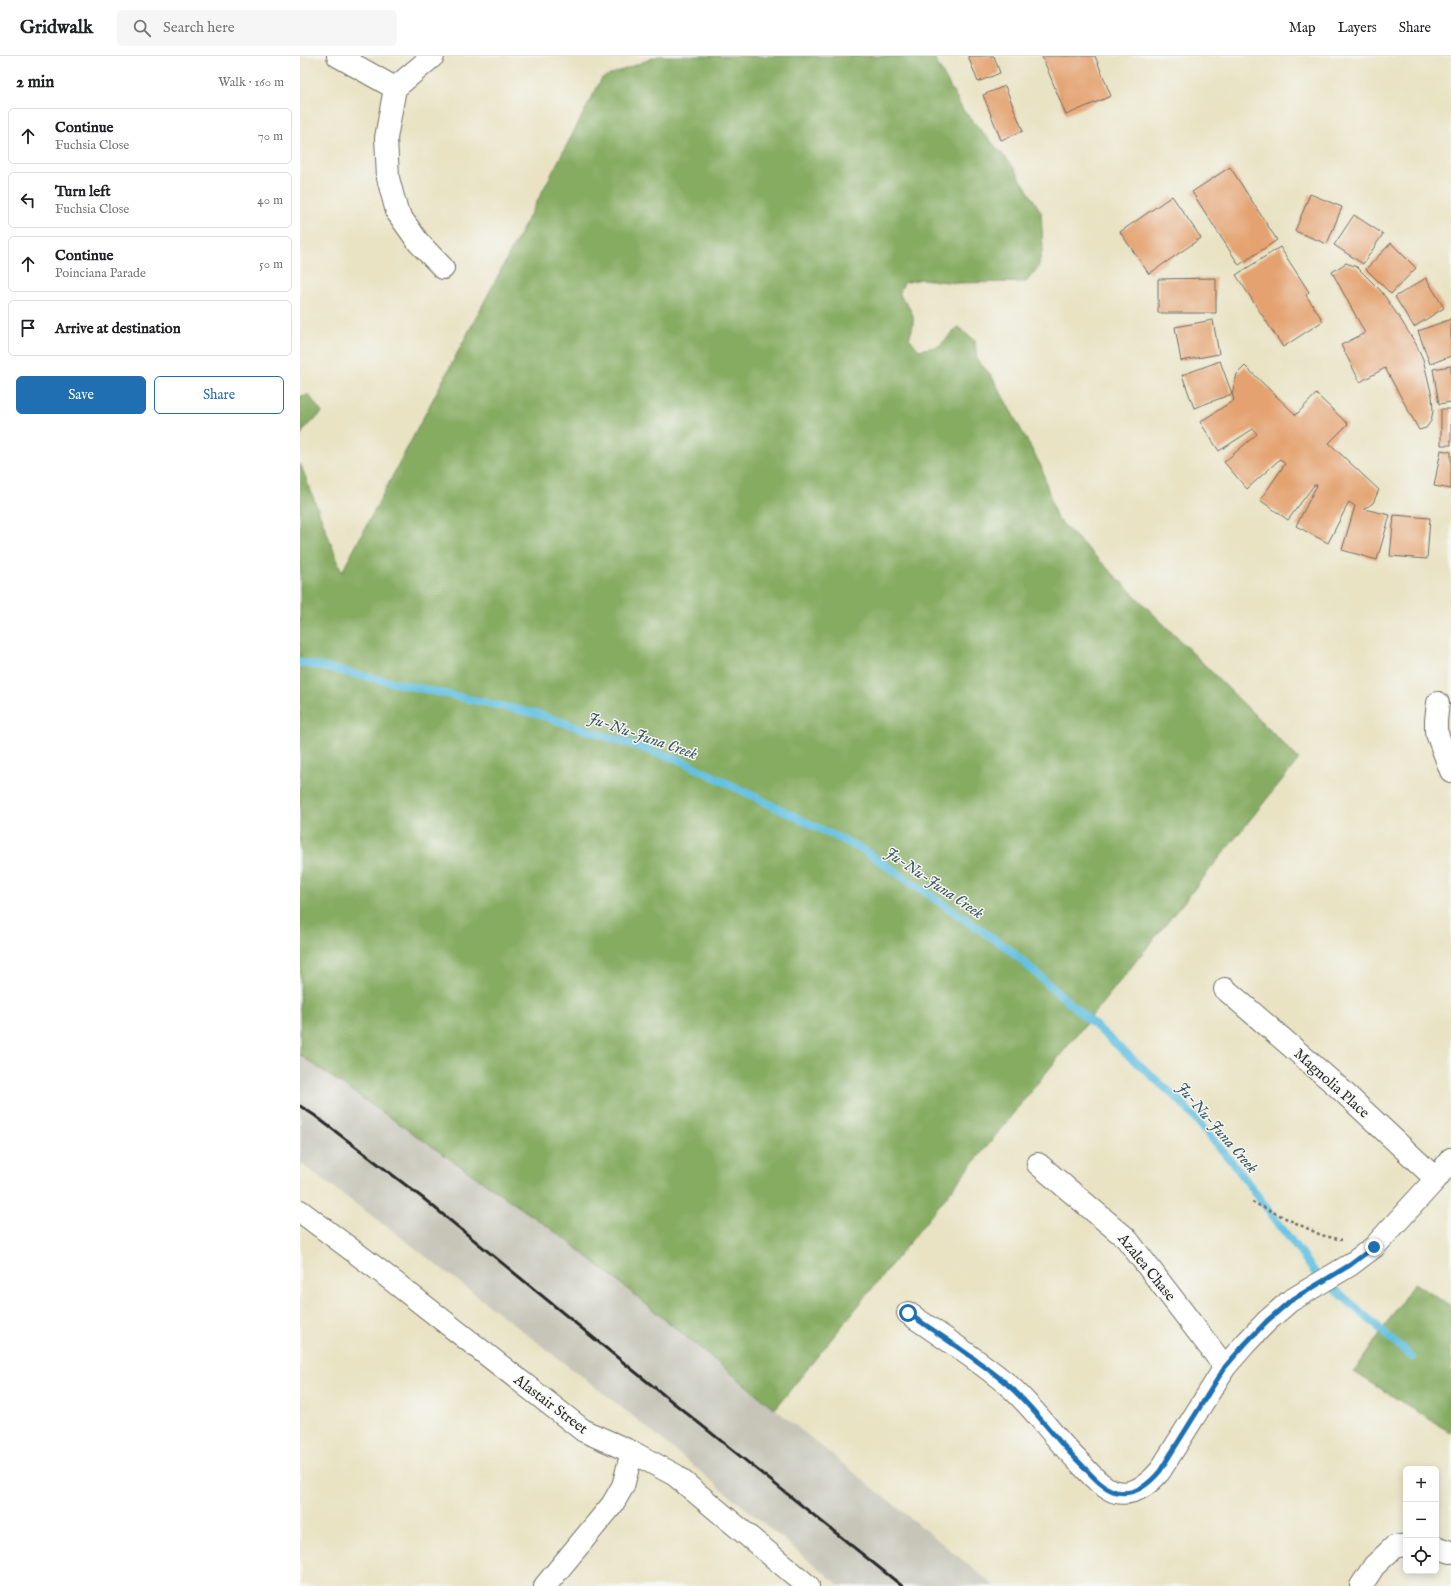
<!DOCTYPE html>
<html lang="en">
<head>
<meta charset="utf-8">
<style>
	:root { --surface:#fff; --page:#f6f6f6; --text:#202124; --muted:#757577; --line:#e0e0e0; --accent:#1f6fb2 }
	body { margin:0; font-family:"IM FELL English",serif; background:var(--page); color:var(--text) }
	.controls { position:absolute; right:12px; bottom:12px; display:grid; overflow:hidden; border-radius:6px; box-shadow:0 2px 10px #0003 }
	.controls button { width:36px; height:36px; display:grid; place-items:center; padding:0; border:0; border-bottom:1px solid var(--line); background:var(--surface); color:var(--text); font:20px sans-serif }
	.stop { position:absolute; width:12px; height:12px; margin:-9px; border:3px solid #1f6fb2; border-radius:50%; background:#fff }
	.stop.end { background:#1f6fb2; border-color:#fff; box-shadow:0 1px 4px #0008 }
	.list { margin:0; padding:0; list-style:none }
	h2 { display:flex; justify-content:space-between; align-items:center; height:52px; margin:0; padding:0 16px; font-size:17px }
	h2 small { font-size:13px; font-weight:400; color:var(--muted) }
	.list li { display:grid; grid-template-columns:26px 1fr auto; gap:12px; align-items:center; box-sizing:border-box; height:56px; margin:0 8px 8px; padding:0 8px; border:1px solid var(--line); border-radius:6px }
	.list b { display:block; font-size:15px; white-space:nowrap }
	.list p { margin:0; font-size:13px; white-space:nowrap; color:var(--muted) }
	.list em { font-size:13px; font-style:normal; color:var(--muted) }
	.actions { display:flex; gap:8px; padding:12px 16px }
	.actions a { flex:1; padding:9px 0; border:1px solid var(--accent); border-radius:6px; text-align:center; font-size:14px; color:var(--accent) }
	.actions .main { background:var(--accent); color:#fff }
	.icon { flex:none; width:22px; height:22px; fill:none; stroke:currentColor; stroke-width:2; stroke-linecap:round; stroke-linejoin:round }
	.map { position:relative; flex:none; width:1151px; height:1530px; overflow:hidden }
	header { display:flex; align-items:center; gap:24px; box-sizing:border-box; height:56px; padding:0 20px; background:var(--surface); border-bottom:1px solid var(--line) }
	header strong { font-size:19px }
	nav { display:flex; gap:22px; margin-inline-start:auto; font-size:14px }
	.search { width:280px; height:36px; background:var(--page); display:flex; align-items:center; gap:10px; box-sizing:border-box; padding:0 14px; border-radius:6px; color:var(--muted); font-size:15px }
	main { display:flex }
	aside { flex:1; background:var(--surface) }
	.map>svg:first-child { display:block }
	.industrial { fill:#c6c5b8 }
	.forest { fill:#86ac62; stroke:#586c46 }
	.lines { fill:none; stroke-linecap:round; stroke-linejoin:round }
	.stream { stroke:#64c1e2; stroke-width:8 }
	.building { fill:#e4a26f }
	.minor-casing { stroke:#6e6b61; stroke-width:24 }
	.path { stroke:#6e6b61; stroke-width:2.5; stroke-dasharray:3 3; stroke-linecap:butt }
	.minor { stroke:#fff; stroke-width:22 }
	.rail { stroke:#2b2b2b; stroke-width:3 }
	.route { stroke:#1f6fb2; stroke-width:5 }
	.labels { text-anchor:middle; stroke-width:3; stroke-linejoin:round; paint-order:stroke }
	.street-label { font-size:15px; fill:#2b2b2b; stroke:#f6f6f2 }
	.water-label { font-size:16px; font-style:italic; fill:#3c5862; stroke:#f6f6f2 }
</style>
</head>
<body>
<header>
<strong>Gridwalk</strong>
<div class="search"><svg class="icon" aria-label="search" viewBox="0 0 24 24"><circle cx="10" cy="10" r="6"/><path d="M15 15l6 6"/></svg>Search here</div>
<nav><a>Map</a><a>Layers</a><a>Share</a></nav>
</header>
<main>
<aside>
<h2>2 min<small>Walk · 160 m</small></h2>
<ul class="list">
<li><svg class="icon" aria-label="ahead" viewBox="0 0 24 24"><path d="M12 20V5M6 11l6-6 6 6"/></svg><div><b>Continue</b><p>Fuchsia Close</p></div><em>70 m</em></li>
<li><svg class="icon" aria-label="left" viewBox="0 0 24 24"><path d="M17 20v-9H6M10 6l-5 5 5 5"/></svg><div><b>Turn left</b><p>Fuchsia Close</p></div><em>40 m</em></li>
<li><svg class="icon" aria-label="ahead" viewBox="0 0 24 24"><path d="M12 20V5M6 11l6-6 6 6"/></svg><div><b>Continue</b><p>Poinciana Parade</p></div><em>50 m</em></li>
<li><svg class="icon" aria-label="arrive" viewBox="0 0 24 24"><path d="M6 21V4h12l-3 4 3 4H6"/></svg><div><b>Arrive at destination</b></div></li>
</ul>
<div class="actions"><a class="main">Save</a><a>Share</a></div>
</aside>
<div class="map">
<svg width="1151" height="1530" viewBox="0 0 1151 1530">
	<rect width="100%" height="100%" fill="#f6f6f2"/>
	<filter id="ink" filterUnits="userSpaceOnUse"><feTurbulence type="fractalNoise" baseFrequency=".025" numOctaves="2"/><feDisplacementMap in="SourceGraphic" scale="8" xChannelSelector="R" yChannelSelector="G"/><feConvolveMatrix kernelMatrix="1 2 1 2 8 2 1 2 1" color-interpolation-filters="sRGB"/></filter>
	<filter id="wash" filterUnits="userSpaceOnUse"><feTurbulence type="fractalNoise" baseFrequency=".012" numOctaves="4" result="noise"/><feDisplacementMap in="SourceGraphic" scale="16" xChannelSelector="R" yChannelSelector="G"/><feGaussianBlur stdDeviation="0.9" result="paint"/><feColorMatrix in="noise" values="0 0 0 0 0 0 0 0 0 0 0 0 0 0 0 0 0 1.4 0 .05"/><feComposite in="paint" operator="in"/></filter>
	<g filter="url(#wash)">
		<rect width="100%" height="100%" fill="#e9e3c4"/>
		<path class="industrial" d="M 0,994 L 191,1121 L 475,1353 L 695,1530 L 540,1530 L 334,1361 L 98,1179 L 0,1107 Z"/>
		<path class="forest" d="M 358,0 L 633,0 L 663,54 L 712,109 L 741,156 L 743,192 L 738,212 L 726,226 L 656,227 L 621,223 L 604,227 L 599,238 C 612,255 618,260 609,282 L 619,294 L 639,290 L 658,271 L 675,285 L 677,304 L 691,319 L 741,410 L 756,461 L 999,703 L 475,1353 L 267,1184 L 0,999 L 0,407 L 42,516 L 302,22 Z
			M 9,339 L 22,357 L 6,371 L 0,380 L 0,340 Z
			M 1114,1227 L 1151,1250 L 1151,1377 L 1054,1316 Z"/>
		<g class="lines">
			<path class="stream" d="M 0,606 L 237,658 L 382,705 L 565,795 L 710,894 L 881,1046 L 936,1111 L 1014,1215 L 1112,1301"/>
		</g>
		<g id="blocks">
			<path class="building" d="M 668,0 L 694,0 L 700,17 L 678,26 Z
				M 742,0 L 795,0 L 811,40 L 766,59 Z
				M 705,30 L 723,75 L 701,84 L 683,39 Z
				M 930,111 L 977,184 L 939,209 L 892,136 Z
				M 1010,138 L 1042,151 L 1027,188 L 995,175 Z
				M 872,140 L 901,182 L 849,218 L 820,176 Z
				M 1054,159 L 1083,178 L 1063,208 L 1034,189 Z
				M 1091,187 L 1116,212 L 1091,238 L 1066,213 Z
				M 980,191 L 1009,236 L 1006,239 L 1023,265 L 983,291 L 936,219 Z
				M 1046,207 L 1057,211 L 1081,235 L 1099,261 L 1116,288 L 1123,303 L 1132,340 L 1133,355 L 1131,365 L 1126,372 L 1119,374 L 1085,312 L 1060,326 L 1041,289 L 1065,277 L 1032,216 Z
				M 916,222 L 916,257 L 858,257 L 858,223 Z
				M 1126,222 L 1144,252 L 1114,271 L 1095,241 Z
				M 1151,263 L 1151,300 L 1130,308 L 1118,275 Z
				M 913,264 L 919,298 L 881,305 L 875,271 Z
				M 920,305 L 932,338 L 894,352 L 882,319 Z
				M 945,310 L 996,359 L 1016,338 L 1048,368 L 1029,387 L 1079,434 L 1073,447 L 1064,453 L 1090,459 L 1077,504 L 1042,494 L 1055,450 L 1049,446 L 1028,487 L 996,470 L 1017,429 L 1014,429 L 988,464 L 960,444 L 985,408 L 980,403 L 947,433 L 924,406 L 957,378 L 953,373 L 919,395 L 900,366 L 934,344 L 932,338 L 937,318 Z
				M 1151,310 L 1151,346 L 1139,348 L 1133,313 Z
				M 1141,353 L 1151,353 L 1151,389 L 1141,389 Z
				M 1141,394 L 1151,396 L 1151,433 L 1134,430 Z
				M 1094,459 L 1130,462 L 1127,503 L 1090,500 Z"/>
		</g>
	</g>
	<g filter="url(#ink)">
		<use href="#blocks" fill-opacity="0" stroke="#6e6b61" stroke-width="1"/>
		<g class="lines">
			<defs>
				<path id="minor" d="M 38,0 L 95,32 L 133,0
					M 95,32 L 86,82 L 88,122 L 97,156 L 119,187 L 143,212
					M 1138,647 L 1136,664 L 1136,675 L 1151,715
					M 925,933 L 1037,1030 L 1136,1123
					M 738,1108 L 826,1182 L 925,1311
					M 0,1155 L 80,1215 L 284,1375 L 332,1396 L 375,1419 L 508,1530
					M 608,1257 C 641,1280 676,1302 707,1328 C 734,1351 753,1381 779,1406 C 789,1416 801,1432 816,1436 C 834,1440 849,1428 860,1415 L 925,1311 L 945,1288 L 967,1265 L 990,1245 L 1050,1209 L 1074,1191 L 1136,1123 L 1151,1103
					M 1136,1491 L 1151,1496
					M 245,1530 L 312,1449 L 323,1430 L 332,1396
					M 1061,1530 L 1074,1510 L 1094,1491 L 1106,1489"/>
			</defs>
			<use href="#minor" class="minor-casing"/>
			<path class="path" d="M 952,1146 L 1021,1179 L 1042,1184"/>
			<use href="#minor" class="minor"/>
			<path class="rail" d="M 0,1050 L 14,1059 L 124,1143 L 329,1311 L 602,1530"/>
		</g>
	</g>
	<g class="lines" filter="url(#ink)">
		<path class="route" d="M 608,1257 C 641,1280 676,1302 707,1328 C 734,1351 753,1381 779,1406 C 789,1416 801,1432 816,1436 C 835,1440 849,1428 860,1415 L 925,1311 L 945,1288 L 967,1265 L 990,1245 L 1050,1209 L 1074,1191"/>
	</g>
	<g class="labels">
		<g class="street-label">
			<text transform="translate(1032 1027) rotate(42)" y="5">Magnolia Place</text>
			<text transform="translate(847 1211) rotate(51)" y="5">Azalea Chase</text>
			<text transform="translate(251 1348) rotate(37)" y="5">Alastair Street</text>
		</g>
		<g class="water-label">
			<text transform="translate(343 679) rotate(19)" y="6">Ju-Nu-Juna Creek</text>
			<text transform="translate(635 826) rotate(34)" y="6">Ju-Nu-Juna Creek</text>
			<text transform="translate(918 1071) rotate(49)" y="6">Ju-Nu-Juna Creek</text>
		</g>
	</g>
</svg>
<div class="controls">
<button>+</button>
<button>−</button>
<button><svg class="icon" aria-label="locate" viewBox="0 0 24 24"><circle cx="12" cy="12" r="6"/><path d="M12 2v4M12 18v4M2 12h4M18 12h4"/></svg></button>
</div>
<div class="stop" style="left:608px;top:1257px"></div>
<div class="stop end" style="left:1074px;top:1191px"></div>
</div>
</main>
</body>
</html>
